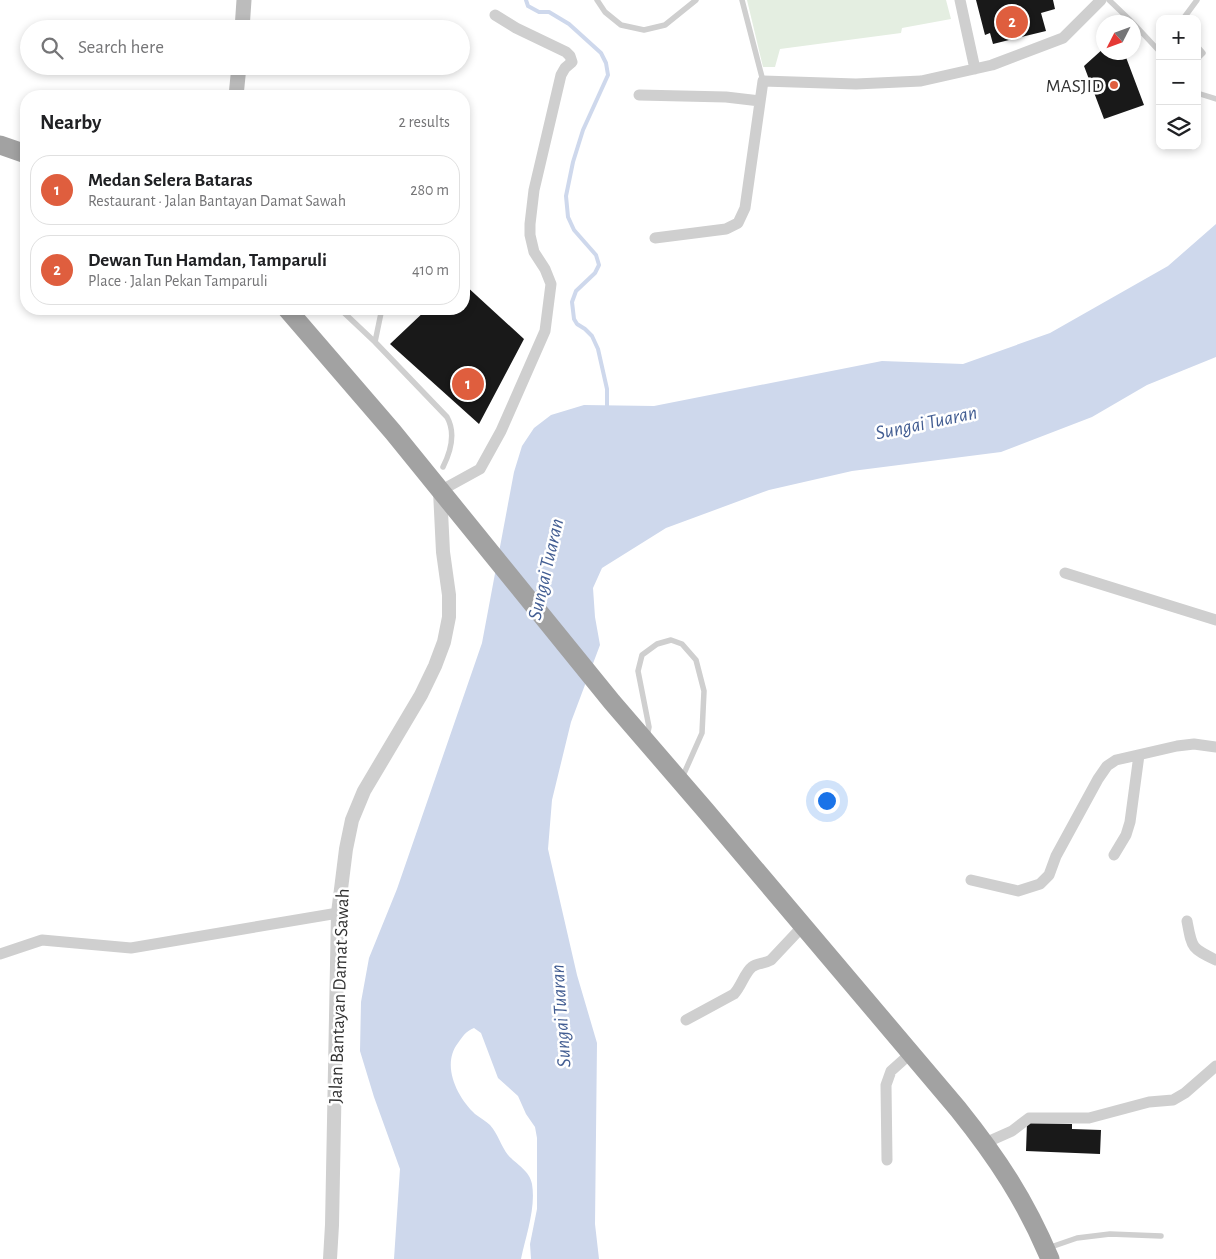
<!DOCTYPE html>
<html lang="en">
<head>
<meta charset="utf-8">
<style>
	:root { --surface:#fff; --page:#f6f6f6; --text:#202124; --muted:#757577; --line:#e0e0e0; --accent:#df5e3e }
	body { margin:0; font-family:"Alegreya Sans",sans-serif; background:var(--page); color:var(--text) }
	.controls { position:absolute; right:15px; top:15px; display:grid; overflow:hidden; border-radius:10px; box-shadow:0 2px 8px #0003 }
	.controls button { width:45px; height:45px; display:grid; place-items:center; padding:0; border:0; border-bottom:1px solid var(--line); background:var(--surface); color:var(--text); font:25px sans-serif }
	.compass { position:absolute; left:1096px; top:15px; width:45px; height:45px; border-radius:50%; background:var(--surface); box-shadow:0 2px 8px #0003; rotate:228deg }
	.you { position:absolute; left:826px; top:800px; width:18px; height:18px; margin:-12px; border:4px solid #fff; border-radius:50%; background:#1a73e8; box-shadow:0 0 0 8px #1a73e833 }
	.badge { display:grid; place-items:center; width:32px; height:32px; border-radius:50%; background:var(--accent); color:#fff; font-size:16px; font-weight:700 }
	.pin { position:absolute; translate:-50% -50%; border:2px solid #fff; box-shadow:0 1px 5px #0006 }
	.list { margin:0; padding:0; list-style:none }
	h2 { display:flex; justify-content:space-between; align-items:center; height:65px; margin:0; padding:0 20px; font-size:21px }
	h2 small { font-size:16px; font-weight:400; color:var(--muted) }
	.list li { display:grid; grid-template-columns:32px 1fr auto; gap:15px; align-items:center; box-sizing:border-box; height:70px; margin:0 10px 10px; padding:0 10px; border:1px solid var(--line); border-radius:20px }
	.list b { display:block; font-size:19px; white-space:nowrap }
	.list p { margin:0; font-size:16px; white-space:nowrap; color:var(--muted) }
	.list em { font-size:16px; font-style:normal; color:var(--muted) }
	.icon { flex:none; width:28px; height:28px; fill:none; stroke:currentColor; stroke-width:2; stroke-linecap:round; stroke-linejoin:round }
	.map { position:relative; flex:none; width:1216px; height:1259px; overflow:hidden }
	.search { position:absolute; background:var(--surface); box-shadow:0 2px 8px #0003; left:20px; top:20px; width:450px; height:55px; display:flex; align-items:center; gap:12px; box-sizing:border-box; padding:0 18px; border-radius:28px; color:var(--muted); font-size:19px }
	.panel { position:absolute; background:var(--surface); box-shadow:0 2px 8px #0003; left:20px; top:90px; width:450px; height:225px; border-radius:20px }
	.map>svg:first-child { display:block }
	.green { fill:#e4eee1 }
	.water { fill:#ced8ec }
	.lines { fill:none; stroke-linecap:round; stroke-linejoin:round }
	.stream { stroke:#ced8ec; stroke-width:4 }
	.building { fill:#191919 }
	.service { stroke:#cfcfcf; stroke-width:5.5 }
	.minor { stroke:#cfcfcf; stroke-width:11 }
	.tertiary { stroke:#cfcfcf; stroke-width:14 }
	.secondary { stroke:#bcbcbc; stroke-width:15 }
	.trunk { stroke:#a2a2a2; stroke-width:19 }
	.poi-dot { fill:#df5e3e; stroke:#fff; stroke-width:2 }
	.labels { text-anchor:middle; stroke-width:5; stroke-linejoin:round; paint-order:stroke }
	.poi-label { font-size:19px; fill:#323232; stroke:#fff; text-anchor:end }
	.street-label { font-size:19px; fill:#323232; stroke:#fff }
	.water-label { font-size:20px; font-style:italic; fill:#425d92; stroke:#fff }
</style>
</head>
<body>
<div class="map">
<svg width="1216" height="1259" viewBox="0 0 1216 1259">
	<rect width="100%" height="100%" fill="#fff"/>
	<path class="green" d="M 747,0 L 946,0 L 951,19 L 902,28 L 901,33 L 780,49 L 775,67 L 763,67 Z"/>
	<path class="water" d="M 1216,224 L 1216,357 L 1147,385 L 1092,417 L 1001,452 L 852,471 L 769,490 L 666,528 L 602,568 L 593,588 L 595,617 L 600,645 L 571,722 L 552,800 L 548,849 L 577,975 L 597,1043 L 595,1224 L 599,1259 L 531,1259 L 530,1244 L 537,1209 L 537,1138 L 535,1127 L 526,1114 L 518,1096 L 498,1078 L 481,1033 L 474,1028 C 466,1031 463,1036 458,1043 C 441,1065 457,1097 475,1114 C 480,1118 486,1121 490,1125 C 498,1134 501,1146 508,1155 C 516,1164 530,1171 532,1184 C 536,1208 526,1235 521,1259 L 394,1259 L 400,1169 L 374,1097 L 360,1051 L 361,1002 L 369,958 L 397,889 L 482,643 L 514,472 L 522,446 L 534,428 L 551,415 L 584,405 L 654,406 L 882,361 L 963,364 L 1050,333 L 1168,266 Z"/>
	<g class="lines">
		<path class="stream" d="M 526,0 L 528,6 L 539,12 L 549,12 L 569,24 L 601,53 L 606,63 L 608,75 L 583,130 L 573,162 L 566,196 L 568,217 L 574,230 L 596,255 L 599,265 L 595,273 L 576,291 L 572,302 L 574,319 L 577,324 L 585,329 L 592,336 L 598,349 L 607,389 L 607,409"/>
	</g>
	<path class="building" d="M 976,0 L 1053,0 L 1055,9 L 1041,13 L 1046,31 L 993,44 L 990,33 L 985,35 Z
		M 1104,48 L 1104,52 L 1124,52 L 1144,105 L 1104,119 L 1084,66 Z
		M 464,284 L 524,339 L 479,424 L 390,344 L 427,309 L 464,309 Z
		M 1027,1123 L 1072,1124 L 1072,1129 L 1101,1130 L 1100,1154 L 1026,1151 Z"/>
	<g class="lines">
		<path class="service" d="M 597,0 L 605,12 L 621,25 L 644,30 L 665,25 L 696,0
			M 742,0 L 763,81
			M 1109,0 L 1132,22
			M 1183,19 L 1197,0
			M 1134,24 L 1160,52
			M 1197,46 L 1203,53 L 1197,59
			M 1197,93 L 1216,99
			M 340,309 L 375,342 L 447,417 C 456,433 451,451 443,467
			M 375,342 L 381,313 L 379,309
			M 643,735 L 648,732 L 649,727 L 638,671 L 642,655 L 657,644 L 671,640 L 682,644 L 696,660 L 704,691 L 702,733 L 682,778
			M 1048,1248 L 1077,1238 L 1110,1234 L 1161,1236"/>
		<path class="minor" d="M 960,0 L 975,69
			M 639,95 L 726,97 L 760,101
			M 655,238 L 726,229 L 738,223 L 745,208 L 763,81 L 856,84 L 921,81 L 992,65 L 1063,38 L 1101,0
			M 440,491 L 480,469 L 501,431 L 545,331 L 551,284 L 545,269 L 534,252 L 530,235 L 530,224 L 534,190 L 561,75 L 565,68 L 572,62 L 570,56 L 566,52 L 516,28 L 495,15
			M 1065,573 L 1216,620
			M 1114,855 L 1126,835 L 1130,822 L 1139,755
			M 971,880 L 1018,891 L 1040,884 L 1049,875 L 1056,856 L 1098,779 L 1107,766 L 1116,760 L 1177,746 L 1194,744 L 1216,747
			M 1187,921 C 1192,948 1191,948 1216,960
			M 0,954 L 42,940 L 131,948 L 338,913
			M 686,1020 L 734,994 C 741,987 745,972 752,967 C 757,963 764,964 771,960 L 802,927
			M 985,1143 L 1012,1131 L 1029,1118 L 1089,1118 L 1149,1102 L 1173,1100 L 1185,1093 L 1216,1066
			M 887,1160 L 886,1085 L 891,1071 L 910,1054"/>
		<path class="tertiary" d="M 330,1259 L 332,1225 L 338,913 L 346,849 L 352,820 L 364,791 L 421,695 L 435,666 L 444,642 L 449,617 L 449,595 L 443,552 L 440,491"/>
		<path class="secondary" d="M 242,29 L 244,0
			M 236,96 L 239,66"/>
		<path class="trunk" d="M 0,145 L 26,154
			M 287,309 L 393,432 L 612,702 L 706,811 L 958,1109 C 998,1159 1025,1200 1050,1259"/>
	</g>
	<circle class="poi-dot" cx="1114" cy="85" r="5"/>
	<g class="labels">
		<g class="poi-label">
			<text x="1104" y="92">MASJID</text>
		</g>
		<g class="street-label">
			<text transform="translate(338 996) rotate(-88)" y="7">Jalan Bantayan Damat Sawah</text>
		</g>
		<g class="water-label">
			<text transform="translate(926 422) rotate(-12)" y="7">Sungai Tuaran</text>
			<text transform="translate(545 569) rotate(-77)" y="7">Sungai Tuaran</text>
			<text transform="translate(560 1016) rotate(-94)" y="7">Sungai Tuaran</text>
		</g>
	</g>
</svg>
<div class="controls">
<button>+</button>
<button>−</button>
<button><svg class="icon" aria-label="layers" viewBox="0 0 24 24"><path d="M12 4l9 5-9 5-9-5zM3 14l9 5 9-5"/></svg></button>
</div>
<svg class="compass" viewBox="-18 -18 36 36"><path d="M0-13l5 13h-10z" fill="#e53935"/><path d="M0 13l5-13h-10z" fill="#757577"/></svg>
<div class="you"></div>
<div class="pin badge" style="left:468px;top:384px">1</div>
<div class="pin badge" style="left:1012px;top:22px">2</div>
<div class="search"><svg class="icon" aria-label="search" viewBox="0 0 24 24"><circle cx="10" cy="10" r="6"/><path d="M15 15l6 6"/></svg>Search here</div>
<section class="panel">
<h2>Nearby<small>2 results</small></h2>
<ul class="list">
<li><span class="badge">1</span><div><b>Medan Selera Bataras</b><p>Restaurant · Jalan Bantayan Damat Sawah</p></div><em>280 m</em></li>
<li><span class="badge">2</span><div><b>Dewan Tun Hamdan, Tamparuli</b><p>Place · Jalan Pekan Tamparuli</p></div><em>410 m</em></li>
</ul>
</section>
</div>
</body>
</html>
